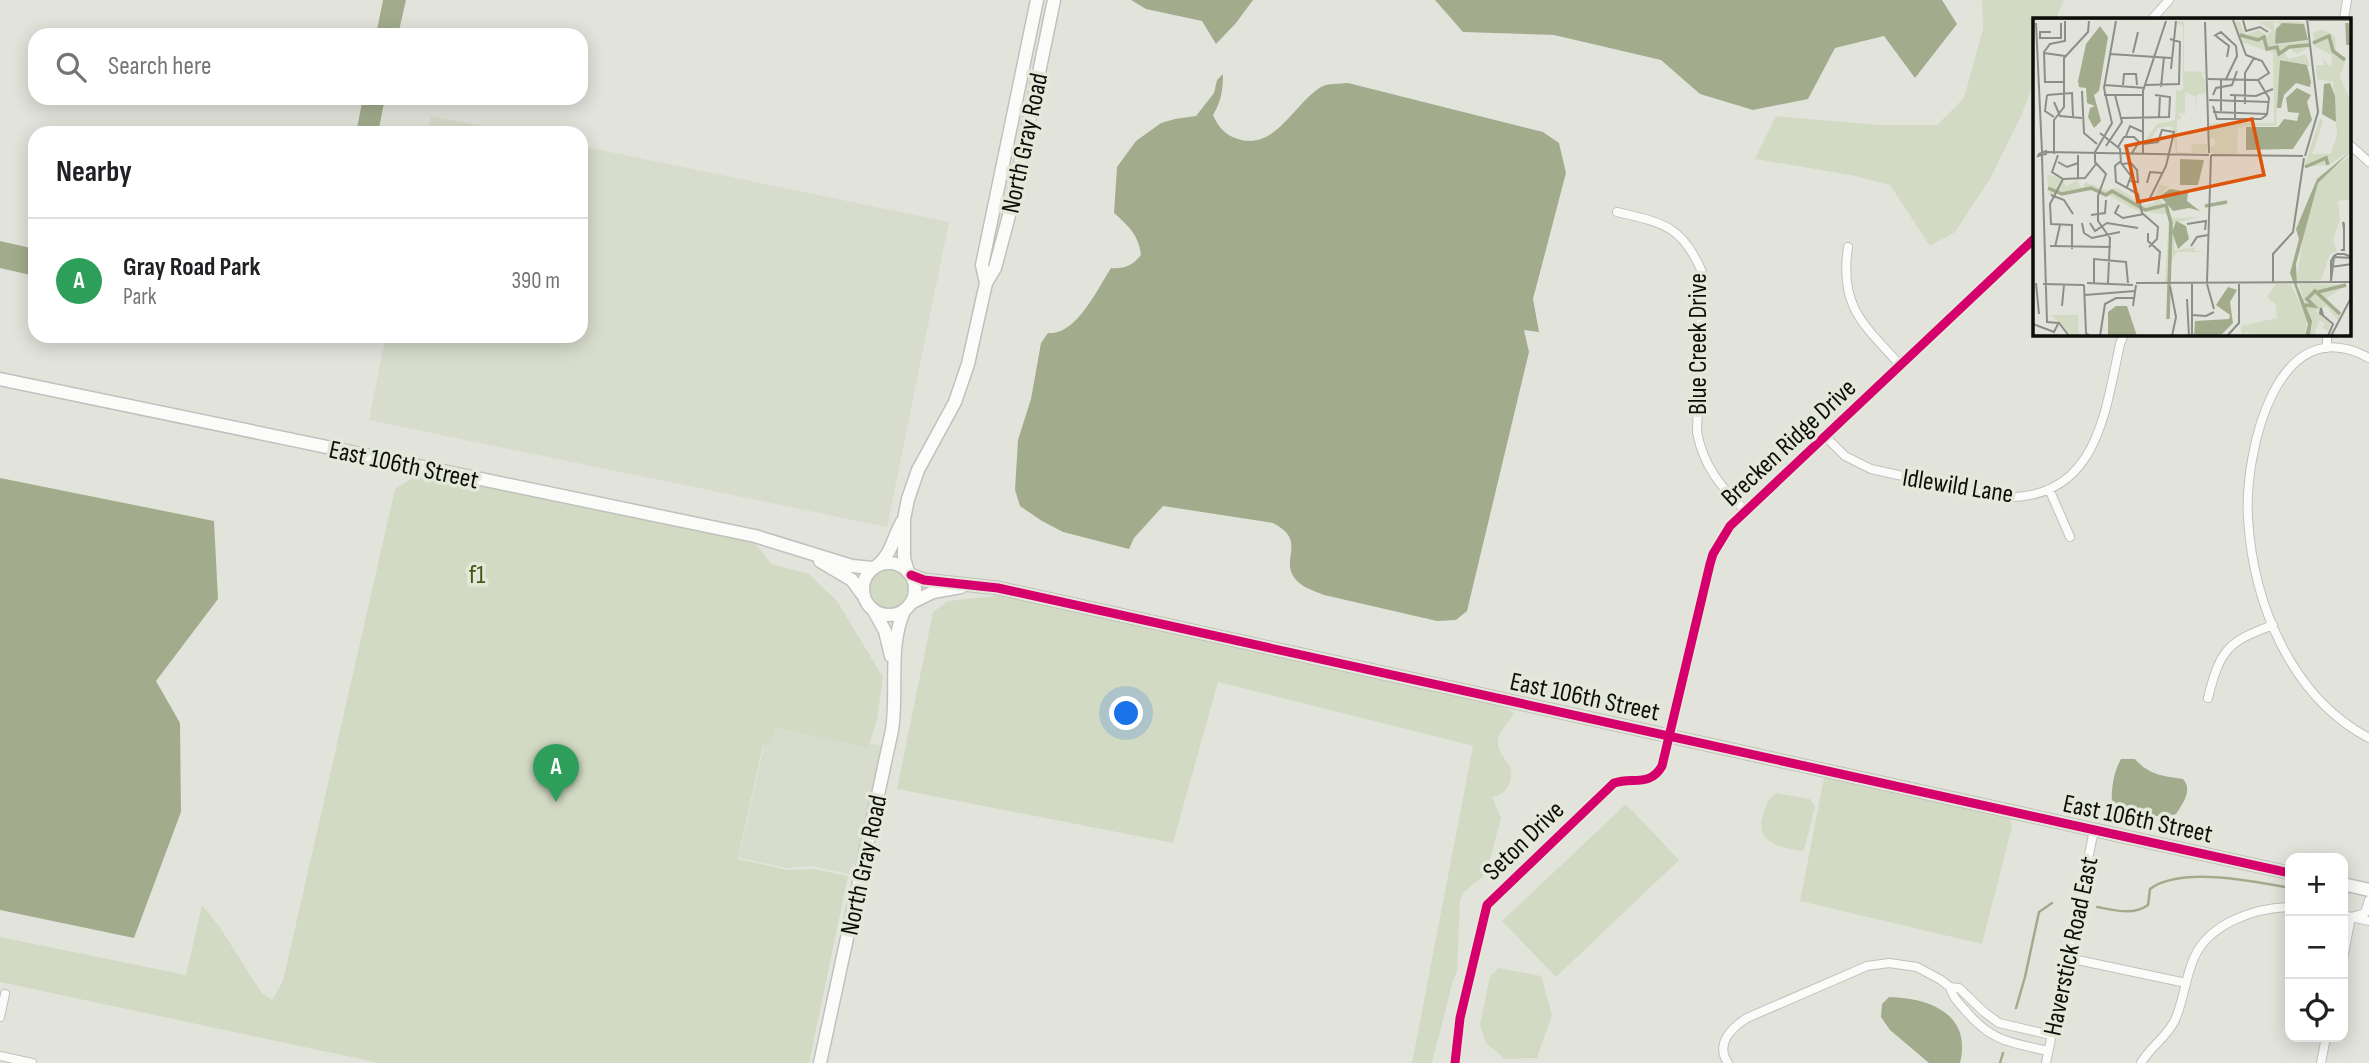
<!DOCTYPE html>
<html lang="en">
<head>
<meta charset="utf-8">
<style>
	:root { --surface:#fff; --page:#f6f6f6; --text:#202124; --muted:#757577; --line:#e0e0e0; --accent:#7c3aed }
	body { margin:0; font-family:"Sofia Sans Condensed",sans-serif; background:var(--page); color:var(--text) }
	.controls { position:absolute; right:21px; bottom:21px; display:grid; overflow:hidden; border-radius:14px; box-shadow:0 4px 18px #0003 }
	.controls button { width:63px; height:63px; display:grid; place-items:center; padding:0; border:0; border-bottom:2px solid var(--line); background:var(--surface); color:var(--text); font:35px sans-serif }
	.you { position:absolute; left:1127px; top:714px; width:24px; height:24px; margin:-18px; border:5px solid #fff; border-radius:50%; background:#1a73e8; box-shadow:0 0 0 10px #1a73e833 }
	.badge { display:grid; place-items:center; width:46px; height:46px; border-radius:50%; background:var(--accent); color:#fff; font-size:23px; font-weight:700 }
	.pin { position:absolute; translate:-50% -58px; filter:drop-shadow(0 2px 4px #0008) }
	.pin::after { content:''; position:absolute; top:37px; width:24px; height:21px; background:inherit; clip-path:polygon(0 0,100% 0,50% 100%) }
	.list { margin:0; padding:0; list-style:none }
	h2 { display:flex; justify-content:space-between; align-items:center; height:91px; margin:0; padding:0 28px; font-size:30px }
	h2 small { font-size:23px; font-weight:400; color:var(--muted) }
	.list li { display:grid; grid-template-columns:46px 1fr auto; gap:21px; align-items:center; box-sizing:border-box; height:126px; padding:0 28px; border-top:2px solid var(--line) }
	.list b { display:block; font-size:26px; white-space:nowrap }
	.list p { margin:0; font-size:23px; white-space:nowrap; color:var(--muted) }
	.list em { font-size:23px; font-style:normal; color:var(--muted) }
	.icon { flex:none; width:38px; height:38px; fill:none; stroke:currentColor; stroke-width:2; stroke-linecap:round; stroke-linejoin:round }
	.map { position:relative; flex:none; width:2369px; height:1063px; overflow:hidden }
	.search { position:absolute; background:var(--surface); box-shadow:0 4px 18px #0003; left:28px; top:28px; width:560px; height:77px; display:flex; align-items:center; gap:18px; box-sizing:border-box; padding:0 24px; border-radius:21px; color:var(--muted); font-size:26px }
	.panel { position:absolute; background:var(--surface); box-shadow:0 4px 18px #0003; left:28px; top:126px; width:560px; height:217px; border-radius:21px }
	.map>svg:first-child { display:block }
	.built { fill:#d7dccc }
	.green { fill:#d3dac4 }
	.water { fill:#a2ac8d }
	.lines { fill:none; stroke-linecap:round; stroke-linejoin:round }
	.stream { stroke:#a2ac8d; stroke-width:2.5 }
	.street-casing { stroke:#c0c1bc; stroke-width:10 }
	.secondary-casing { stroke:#c0c1bc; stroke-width:15 }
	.street { stroke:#fbfbfa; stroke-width:8 }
	.secondary { stroke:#fbfbfa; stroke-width:12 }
	.cycleway-casing { stroke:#e3e8d9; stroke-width:13 }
	.cycleway { stroke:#d6006c; stroke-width:9 }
	.labels { text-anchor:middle; stroke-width:7; stroke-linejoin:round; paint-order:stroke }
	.street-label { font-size:26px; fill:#0d0e0a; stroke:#e3e8d9 }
	.park-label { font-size:26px; fill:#455513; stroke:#e3e8d9 }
	.inset-river { fill:none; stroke:#a2ac8d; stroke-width:3.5 }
	.inset-road { fill:none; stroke:#8d8e88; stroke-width:2 }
	.view { fill:#dd550c; fill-opacity:0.15; stroke:#dd550c; stroke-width:3.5 }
	.inset-edge { fill:none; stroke:#0d0e0a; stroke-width:3.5 }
</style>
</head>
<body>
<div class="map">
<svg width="2369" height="1063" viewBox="0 0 2369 1063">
	<rect width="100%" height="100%" fill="#e2e4dc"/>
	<path class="built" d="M 431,116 L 516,133 L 428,133 Z
		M 581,146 L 949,222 L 887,527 L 369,420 L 386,336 L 581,336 Z
		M 769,723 L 883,746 L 863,843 L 849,874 L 810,866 L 787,868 L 739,858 Z"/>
	<path class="green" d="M 1982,0 L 2064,0 L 2056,19 L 2035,19 L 2035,79 L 2022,114 L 1990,179 L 1955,232 L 1930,246 L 1890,185 L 1851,175 L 1755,159 L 1776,116 L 1879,125 L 1937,125 L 1964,98 L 1983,29 Z
		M 425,470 L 753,540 L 771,564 L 809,574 L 837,601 L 883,677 L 877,720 L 868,748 L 776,727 L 770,744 L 763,745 L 738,859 L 788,870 L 814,869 L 848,876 L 809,1063 L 379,1063 L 0,982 L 0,937 L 186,975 L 202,905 L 219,926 L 261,992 L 272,1000 L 283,981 L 395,489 Z
		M870 589a19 19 0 1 1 38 0a19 19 0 1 1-38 0Z
		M 1013,594 L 1200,638 L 1500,705 L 1514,713 C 1509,723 1497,733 1498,742 C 1499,761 1517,762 1509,784 C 1505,793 1501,795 1492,797 L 1501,818 L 1486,874 L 1464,892 L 1460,901 L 1457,972 L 1453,980 L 1432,1063 L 1412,1063 L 1473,746 L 1218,682 L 1173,843 L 897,789 L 933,612 L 948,601 Z
		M 1824,778 L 2009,817 L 2012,827 L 1982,944 L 1800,901 Z
		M 1776,793 L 1810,799 L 1815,806 L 1804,851 C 1780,848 1752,843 1764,812 C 1767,803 1769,798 1776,793 Z
		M 1626,804 L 1679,860 L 1556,977 L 1502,921 Z
		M 1499,968 L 1541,976 L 1552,1015 L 1537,1058 L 1505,1059 L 1486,1043 L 1480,1025 L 1490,976 Z"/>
	<path class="water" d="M 383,0 L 406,0 L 398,35 L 376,35 Z
		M 1131,0 L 1253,0 L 1236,23 L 1216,44 L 1202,21 L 1146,9 Z
		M 1435,0 L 1942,0 L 1957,24 L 1915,78 L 1884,36 L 1835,48 L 1808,99 L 1753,110 L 1700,94 L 1661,60 L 1554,35 L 1463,32 Z
		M 1223,74 C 1223,90 1221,102 1213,115 C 1218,126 1224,134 1235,138 C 1275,153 1293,104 1321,87 C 1328,83 1339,84 1348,83 L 1543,132 L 1559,143 L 1566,173 L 1533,299 L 1539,332 L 1524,330 L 1529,352 L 1467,611 L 1456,620 L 1437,621 L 1324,595 C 1315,591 1304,588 1298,582 C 1276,561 1310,542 1273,523 L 1163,506 L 1134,538 L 1129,549 L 1063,532 L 1042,521 L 1020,506 L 1015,490 L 1018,440 L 1031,399 L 1041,343 L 1048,333 C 1076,336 1098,288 1111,268 C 1124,269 1132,266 1141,255 C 1139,236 1129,226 1114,213 L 1117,167 L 1136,141 L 1161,123 L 1175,119 L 1196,116 L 1214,93 L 1217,80 Z
		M 363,98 L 385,98 L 378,133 L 356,133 Z
		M 0,241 L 35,249 L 35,276 L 0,268 Z
		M 0,478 L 214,521 L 218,599 L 156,681 L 180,723 L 181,812 L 134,938 L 0,910 Z
		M 2121,759 L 2135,759 C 2149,775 2163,776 2183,779 C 2193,790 2183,803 2176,814 C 2163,819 2123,814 2112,806 C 2111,790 2113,773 2121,759 Z
		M 1889,997 C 1930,998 1972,1014 1960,1063 L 1929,1063 L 1890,1030 L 1881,1017 L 1882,1004 Z"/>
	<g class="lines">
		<path class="stream" d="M 2097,907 C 2114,910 2133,916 2148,905 L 2150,889 C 2180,866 2254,881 2290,888
			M 2016,1008 L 2025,977 L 2039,912 L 2052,903
			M 2000,1063 L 2003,1053"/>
		<defs>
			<path id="street" d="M 2152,19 L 2169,0
				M 2344,19 L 2347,0
				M 2350,145 L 2369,162
				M 1617,212 C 1663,223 1682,225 1702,272 L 1697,432 C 1703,465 1721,488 1745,510
				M 1848,247 C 1839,307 1864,325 1901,366
				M 2327,334 L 2327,348
				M 2369,358 C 2276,306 2244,455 2248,518 C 2253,603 2291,697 2369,738
				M 1825,436 L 1845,456 L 1871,469 L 1997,497 C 2096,503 2104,418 2120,344 L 2124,334
				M 2049,489 L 2070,537
				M 2208,698 C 2220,650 2227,642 2273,625
				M 2343,896 L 2345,885
				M 2343,915 L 2369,921
				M 2351,917 L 2365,913 L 2369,900
				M 2068,958 L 2186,983
				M 2343,959 L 2351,917
				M 1950,987 C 1952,996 1958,1002 1965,1010 C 1992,1042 2009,1042 2048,1051
				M 0,1017 L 5,994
				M 0,1056 L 32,1063
				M 1455,1063 L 1460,1018 L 1487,905 L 1614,783 C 1633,777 1650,787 1662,766 L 1710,564 L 1713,554 L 1730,526 L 2035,238
				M 1728,1063 C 1715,1044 1731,1028 1747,1018 L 1867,966 L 1889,963 L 1917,967 L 1941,980 L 1950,987 L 1959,988 L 1984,1012 L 1999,1023 L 2051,1035
				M 2046,1063 L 2094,830
				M 2141,1063 C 2150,1047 2167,1037 2175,1020 C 2184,1000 2185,978 2194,958 C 2209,923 2255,908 2290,907
				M 2321,1063 L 2326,1037"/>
			<path id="secondary" d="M 986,283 L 982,265 L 1037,0
				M 0,379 L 755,536 L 852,566 L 873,568
				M 820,561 L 852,580 L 862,594
				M863 589a26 26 0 1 1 52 0a26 26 0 1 1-52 0Z
				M 877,566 C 893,553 893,535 904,519
				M 908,572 L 904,558 L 904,519 L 908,499 L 918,470 L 955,402 L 968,364 L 986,283 L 995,268 L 1011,208 L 1054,0
				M 911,575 L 924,580 L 998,588 L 2290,873
				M 911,603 L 933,592 L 961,587
				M 874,611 L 885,631 L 891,656
				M 2343,884 L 2369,890
				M 820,1063 L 892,730 C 898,692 888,647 904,611"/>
		</defs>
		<use href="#street" class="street-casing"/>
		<use href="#secondary" class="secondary-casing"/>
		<use href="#street" class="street"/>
		<use href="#secondary" class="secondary"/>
		<defs>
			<path id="cycleway" d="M 911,575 L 924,580 L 998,588 L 2290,873
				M 1455,1063 L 1460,1018 L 1487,905 L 1614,783 C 1633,777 1650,787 1662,766 L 1710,564 L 1713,554 L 1730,526 L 2035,238"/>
		</defs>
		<use href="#cycleway" class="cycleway-casing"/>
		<use href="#cycleway" class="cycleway"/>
	</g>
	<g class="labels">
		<g class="street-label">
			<text transform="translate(1024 143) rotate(-78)" y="9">North Gray Road</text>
			<text transform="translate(1697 344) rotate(-90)" y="9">Blue Creek Drive</text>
			<text transform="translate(1788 442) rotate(-43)" y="9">Brecken Ridge Drive</text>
			<text transform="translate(404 464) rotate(12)" y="9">East 106th Street</text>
			<text transform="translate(1958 485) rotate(9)" y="9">Idlewild Lane</text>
			<text transform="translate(1585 696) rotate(12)" y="9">East 106th Street</text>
			<text transform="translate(2138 818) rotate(12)" y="9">East 106th Street</text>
			<text transform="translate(1523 840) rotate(-44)" y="9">Seton Drive</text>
			<text transform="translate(863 865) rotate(-78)" y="9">North Gray Road</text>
			<text transform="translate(2070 946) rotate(-78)" y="9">Haverstick Road East</text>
		</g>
		<g class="park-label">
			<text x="477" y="583">f1</text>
		</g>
	</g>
	<g transform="translate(2033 18)">
		<rect width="318" height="318" fill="#e2e4dc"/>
		<path d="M 150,3 L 151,5 L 151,53 L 174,54 L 168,55 L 174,67 L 173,75 L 164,77 L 164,96 L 163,79 L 152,74 L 152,96 L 144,95 L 149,99 L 144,104 L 144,134 L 158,135 L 159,126 L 174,126 L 174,135 L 143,135 L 139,108 L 125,110 L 117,123 L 111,123 L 124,106 L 142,102 L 143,73 L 150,72 L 150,9 L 143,4 ZM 200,3 L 207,4 L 212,17 L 226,12 L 234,18 L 239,12 L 225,4 L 240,3 L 242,14 L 248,6 L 241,3 L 271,4 L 276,29 L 264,36 L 256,30 L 252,35 L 255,41 L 273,36 L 277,48 L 247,41 L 243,108 L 210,108 L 210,112 L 205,108 L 204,136 L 181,136 L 176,131 L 182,126 L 181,120 L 176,121 L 177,105 L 241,105 L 240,35 L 206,23 ZM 249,5 L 271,6 L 274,23 L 241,27 ZM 289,11 L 302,18 L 303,34 L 312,44 L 307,59 L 318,84 L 318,133 L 295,147 L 271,149 L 287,100 L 290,104 L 279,136 L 297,136 L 304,118 L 300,64 L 284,61 L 283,47 L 292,47 L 289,39 L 296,48 L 299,45 L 298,37 L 281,28 L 280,15 ZM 318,137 L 318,181 L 305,183 L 307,201 L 300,223 L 304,233 L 297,236 L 288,262 L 263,264 L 277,177 L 290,157 ZM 14,156 L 29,161 L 33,168 L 44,162 L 49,171 L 53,164 L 73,172 L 85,170 L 111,187 L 121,185 L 126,166 L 136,169 L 125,178 L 140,200 L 165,199 L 140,206 L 142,232 L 163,229 L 161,233 L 174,234 L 144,234 L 136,245 L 136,264 L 132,264 L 136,197 L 102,192 L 67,172 L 16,177 ZM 243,266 L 258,266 L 274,301 L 272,318 L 218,318 L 214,314 L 209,318 L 208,308 L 244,300 L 243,287 L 234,279 ZM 266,266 L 314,267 L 294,280 L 308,296 L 305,302 L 293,288 L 283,293 L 297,306 L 295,314 L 289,309 L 292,305 L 286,303 L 281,318 L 277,318 L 279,308 ZM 18,297 L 45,297 L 46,318 L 39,318 Z" fill="#d3dac4" fill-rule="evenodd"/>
		<path d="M 249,5 L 271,6 L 275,22 L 242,26 L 243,11 ZM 67,8 L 75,19 L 66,73 L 61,77 L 68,103 L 61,110 L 55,99 L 57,90 L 62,88 L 54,85 L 53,70 L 46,69 L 45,63 L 53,26 ZM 247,42 L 274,47 L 278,64 L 277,69 L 263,65 L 251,77 L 248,90 L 244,90 ZM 291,66 L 297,65 L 302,78 L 303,104 L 289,96 ZM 264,70 L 278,77 L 274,84 L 279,102 L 260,131 L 213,132 L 213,109 L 245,109 L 251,101 L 264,103 L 266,95 L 255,94 L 253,80 ZM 318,133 L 285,165 L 263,246 L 264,267 L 279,303 L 277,318 L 272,318 L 275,306 L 257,255 L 266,221 L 263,211 L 284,161 ZM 147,141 L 171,142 L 165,167 L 147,167 ZM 137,171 L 155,174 L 154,183 L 167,193 L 156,190 L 140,193 L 127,178 ZM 143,203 L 153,208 L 156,221 L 145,231 L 139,214 ZM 195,269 L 204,272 L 197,284 L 200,305 L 187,318 L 161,318 L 162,303 L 196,301 L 197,297 L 183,287 ZM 83,288 L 94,288 L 104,318 L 75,317 L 75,294 Z" fill="#a2ac8d"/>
		<path class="inset-river" d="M 314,5 L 315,27M 207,17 L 225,22 L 231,19 L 234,31 L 244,29 L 246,36 L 256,29 L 276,27M 280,25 L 296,18 L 300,33 L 312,42M 272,149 L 293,140 L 295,147M 15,170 L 29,176 L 58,170 L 73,177 L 79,173 L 112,192 L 133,187 L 138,205 L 135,301M 172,188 L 194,184M 285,274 L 313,267M 272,287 L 281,288 L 274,281 L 282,273 L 307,296"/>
		<path class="inset-road" d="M 0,1 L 274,1M 210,2 L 213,13 L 227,9 L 235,14M 276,2 L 319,2M 172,4 L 176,135M 3,5 L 9,134M 18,14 L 7,14 L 7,20 L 28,20 L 28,5M 181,18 L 188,14 L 203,28 L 204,38 L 193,61M 183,18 L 196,28 L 194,39M 11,35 L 32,38M 100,35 L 105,14M 77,36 L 138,40M 138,51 L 143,3M 175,61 L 225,62 L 236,55 L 229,43 L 213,37 L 200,2M 225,62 L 236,80 L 234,97M 31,64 L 12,64 L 11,34 L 17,26 L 32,23 L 32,3M 72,67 L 112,70M 90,67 L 91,56 L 103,56 L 104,67M 113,67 L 146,66 L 147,24 L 137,21M 128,69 L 131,39M 49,73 L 51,115 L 64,126M 14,77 L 39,75 L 40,98M 14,77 L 12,93 L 21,99M 71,77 L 110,77M 180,77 L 183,70 L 199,67 L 204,53M 197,77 L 223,78 L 240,71M 176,82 L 236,84M 21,84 L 27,98 L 49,100M 212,86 L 212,55 L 221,40M 180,88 L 184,101 L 228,101 L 234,97M 188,93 L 188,61M 180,94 L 234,96M 126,99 L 127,77M 89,100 L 136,99 L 137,79 L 122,77M 202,101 L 202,77M 67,115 L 87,131 L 88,145 L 98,158 L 94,169M 93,118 L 97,108 L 110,114M 110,126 L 125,124 L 129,112 L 141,114 L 133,148 L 116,182M 73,128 L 89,104 L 82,77M 85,129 L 91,119 L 101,119 L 106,124 L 99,135M 13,133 L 13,136 L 5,138 L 6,136 ZM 14,134 L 176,137M 21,136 L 21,102 L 31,89 L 31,40 L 55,14 L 56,3M 25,137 L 19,154 L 30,161 L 52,160 L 63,146M 110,137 L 110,73 L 133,3M 178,137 L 270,138M 9,138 L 14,304 L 26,305 L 36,318M 272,138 L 285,94 L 274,1M 88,143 L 82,148 L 83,164 L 105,176 L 109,195 L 125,209 L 124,221 L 116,229M 25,144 L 34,149 L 45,145M 89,146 L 98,145 L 104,152 L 105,164 L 97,163M 30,161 L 17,186 L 18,206 L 39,207 L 39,231M 45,161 L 45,137M 114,165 L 117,154 L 129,155M 18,177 L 31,182 L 40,196M 86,187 L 82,195 L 90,200 L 111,196M 58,197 L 72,195 L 73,182M 49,205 L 51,215 L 59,220 L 87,214M 57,205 L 62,213 L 74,205 L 105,210M 154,206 L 173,203 L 172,212M 115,215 L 115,223 L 127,234 L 125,256M 17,228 L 78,229M 158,228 L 164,219 L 175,217M 22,229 L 27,207M 308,232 L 311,232 L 311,206 L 310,204 L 311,211M 319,239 L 311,236 L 304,236 L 301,238 L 298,243 L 298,263 L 301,239 L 319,240M 298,249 L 319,246M 174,264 L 178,137M 240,264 L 240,236 L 260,214 L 271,140M 3,265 L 6,296M 54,265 L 100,267M 61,265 L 61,241 L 93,244 L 95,265M 75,265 L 77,220 L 65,203 L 65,178 L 73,156 L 62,144 L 62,134 L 79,105 L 71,70 L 83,3M 103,265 L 319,264M 10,266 L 51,267M 159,266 L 159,318M 174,266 L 181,291M 51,267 L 53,315 L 57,318M 137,268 L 143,299 L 139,318M 52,277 L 102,273M 154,281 L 156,318M 29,288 L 31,267M 100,288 L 103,267M 159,297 L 173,298 L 181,294M 290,297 L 288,290 L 287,295 L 300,306 L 295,318M 0,306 L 21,314 L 25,306M 67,318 L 72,286 L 83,280 L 102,280M 194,318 L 206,305 L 206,266M 298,318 L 319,278"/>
		<path class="view" d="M 219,101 L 231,157 L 105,184 L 93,128 Z"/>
		<rect width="318" height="318" class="inset-edge"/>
	</g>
</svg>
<div class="controls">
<button>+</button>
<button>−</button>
<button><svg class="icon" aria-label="locate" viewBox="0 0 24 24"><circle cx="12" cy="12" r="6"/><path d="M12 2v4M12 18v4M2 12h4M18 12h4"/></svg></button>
</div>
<div class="you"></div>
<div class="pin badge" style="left:556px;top:802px;background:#2e9e5b">A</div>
<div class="search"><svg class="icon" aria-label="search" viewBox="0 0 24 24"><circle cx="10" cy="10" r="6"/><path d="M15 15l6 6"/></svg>Search here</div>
<section class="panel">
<h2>Nearby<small></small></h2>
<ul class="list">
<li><span class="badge" style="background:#2e9e5b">A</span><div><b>Gray Road Park</b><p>Park</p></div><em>390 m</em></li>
</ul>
</section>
</div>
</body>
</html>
